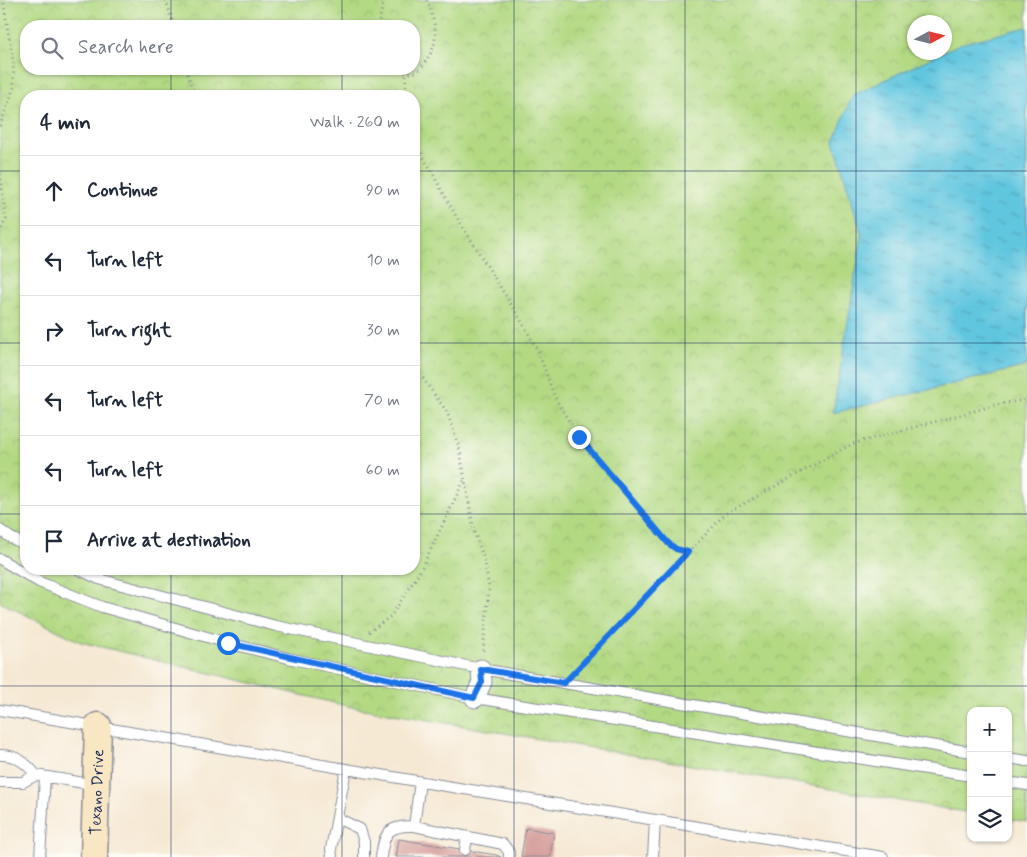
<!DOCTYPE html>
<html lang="en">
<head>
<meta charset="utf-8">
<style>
	:root { --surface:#fff; --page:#f2f2f3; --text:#1f2937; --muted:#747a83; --line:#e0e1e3 }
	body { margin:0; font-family:Mynerve,sans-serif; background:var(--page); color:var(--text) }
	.controls { position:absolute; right:15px; bottom:15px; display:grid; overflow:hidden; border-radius:10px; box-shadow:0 1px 4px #0004 }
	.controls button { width:45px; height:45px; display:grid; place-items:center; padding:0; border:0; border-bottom:1px solid var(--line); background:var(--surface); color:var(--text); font:25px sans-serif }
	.compass { position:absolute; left:907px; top:15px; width:45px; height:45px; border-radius:50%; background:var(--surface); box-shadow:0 1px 4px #0004; rotate:83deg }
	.stop { position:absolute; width:15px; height:15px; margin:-11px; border:4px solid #1a73e8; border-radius:50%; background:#fff }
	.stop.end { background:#1a73e8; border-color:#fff; box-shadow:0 1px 5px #0008 }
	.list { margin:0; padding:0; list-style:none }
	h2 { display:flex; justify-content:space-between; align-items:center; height:65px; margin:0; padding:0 20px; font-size:21px }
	h2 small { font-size:16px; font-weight:400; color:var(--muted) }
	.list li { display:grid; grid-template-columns:32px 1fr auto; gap:15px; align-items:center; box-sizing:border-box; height:70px; padding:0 20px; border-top:1px solid var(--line) }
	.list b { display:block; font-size:19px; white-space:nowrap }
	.list em { font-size:16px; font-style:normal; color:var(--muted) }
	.icon { flex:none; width:28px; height:28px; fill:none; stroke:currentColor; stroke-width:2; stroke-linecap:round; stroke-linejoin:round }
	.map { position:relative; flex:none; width:1027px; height:857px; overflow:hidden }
	.search { position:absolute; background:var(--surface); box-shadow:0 1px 4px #0004; left:20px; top:20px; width:400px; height:55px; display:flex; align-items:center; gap:12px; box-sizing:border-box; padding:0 18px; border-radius:20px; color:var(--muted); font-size:19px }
	.panel { position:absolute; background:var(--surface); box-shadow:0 1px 4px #0004; left:20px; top:90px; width:400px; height:485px; border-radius:20px }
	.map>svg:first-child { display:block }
	.park { fill:url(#park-crowns); stroke:#678470; fill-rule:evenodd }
	.water { fill:url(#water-ripples); stroke:#3e7a9e }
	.building { fill:#d39895 }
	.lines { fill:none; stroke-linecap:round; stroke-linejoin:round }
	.lane-casing { stroke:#888c99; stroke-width:12 }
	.street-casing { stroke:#888c99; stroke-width:21 }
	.secondary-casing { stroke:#888c99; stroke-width:29 }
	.path { stroke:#888c99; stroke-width:3; stroke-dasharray:1 4; stroke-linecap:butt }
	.lane { stroke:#fff; stroke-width:10 }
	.street { stroke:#fff; stroke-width:19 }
	.secondary { stroke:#f9e7c3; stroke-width:26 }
	.route { stroke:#1a73e8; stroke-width:6 }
	.grid { fill:none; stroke:#1b2f5e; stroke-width:1; stroke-opacity:0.55 }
	.labels { text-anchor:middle; stroke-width:4.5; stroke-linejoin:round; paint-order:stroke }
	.street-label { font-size:16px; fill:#1b2f5e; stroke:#fdfcf7 }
</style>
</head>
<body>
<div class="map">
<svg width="1027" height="857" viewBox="0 0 1027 857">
	<defs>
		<pattern id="park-crowns" width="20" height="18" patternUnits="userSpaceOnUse" patternTransform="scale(1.25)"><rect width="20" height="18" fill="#b3d983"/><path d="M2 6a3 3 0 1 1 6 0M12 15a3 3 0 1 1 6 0" fill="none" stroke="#99bb74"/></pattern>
		<pattern id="water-ripples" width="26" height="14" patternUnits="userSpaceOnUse" patternTransform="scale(1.25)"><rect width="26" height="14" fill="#61c6df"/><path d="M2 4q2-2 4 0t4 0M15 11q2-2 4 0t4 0" fill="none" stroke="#4fa1b8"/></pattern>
	</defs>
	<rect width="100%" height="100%" fill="#fdfcf7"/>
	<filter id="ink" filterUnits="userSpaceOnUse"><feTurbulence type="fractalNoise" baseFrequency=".02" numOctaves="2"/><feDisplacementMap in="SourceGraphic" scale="10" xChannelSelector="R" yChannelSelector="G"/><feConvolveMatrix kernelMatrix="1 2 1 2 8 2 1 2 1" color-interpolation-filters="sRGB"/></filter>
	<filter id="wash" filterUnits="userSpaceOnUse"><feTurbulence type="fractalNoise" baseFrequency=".0096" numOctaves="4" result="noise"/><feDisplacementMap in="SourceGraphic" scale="20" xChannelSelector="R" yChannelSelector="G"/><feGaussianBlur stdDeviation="1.12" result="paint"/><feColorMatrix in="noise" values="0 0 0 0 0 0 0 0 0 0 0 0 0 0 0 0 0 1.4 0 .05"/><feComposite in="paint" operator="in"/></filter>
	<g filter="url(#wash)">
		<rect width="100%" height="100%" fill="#f6e9d4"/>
		<path class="park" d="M 0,0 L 1027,0 L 1027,822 L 1008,819 L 1008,711 L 971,711 L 971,813 L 347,706 L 81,642 L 0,602 ZM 914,22 L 944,22 L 944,52 L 914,52 ZM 26,26 L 414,26 L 414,69 L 26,69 ZM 26,96 L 414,96 L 414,569 L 26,569 Z"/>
		<path class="water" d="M 1027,27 L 1027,366 L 833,413 L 862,235 L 834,142 L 852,96 L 941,53 L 944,52 L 945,51 L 960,44 Z"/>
		<g id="blocks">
			<path class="building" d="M 526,828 L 554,833 L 550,857 L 521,857 Z
				M 399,839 L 496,855 L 501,857 L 396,857 Z"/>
		</g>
	</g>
	<g filter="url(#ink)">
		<use href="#blocks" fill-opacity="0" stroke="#888c99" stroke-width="1"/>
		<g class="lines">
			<defs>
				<path id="lane" d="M 0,530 L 11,538 L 26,545
					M 0,559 L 39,582 L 102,607 L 228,643 L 288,658 L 475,698 L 971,776
					M 78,569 L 99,579 L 276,626 L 481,669 L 971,752
					M 0,710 L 446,786 L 883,857
					M 0,755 C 16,754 27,764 36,775
					M 1008,758 L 1027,761
					M 0,782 L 23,782 L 36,775 L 96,785
					M 1008,782 L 1027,785
					M 337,818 L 360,829 L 364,842 L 364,857
					M 414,826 L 503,844 L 509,852 L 509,857
					M 465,850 L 467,837
					M 40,857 L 45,777
					M 332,857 L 331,849 L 346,769
					M 381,857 C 384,833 388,825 414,826 L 420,782
					M 653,857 L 655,820"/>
				<path id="street" d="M 475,698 L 482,682 L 481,669"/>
				<g id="secondary">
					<path id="s1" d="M 94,857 L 98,726"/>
				</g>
			</defs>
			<use href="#lane" class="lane-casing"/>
			<use href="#street" class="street-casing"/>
			<use href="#secondary" class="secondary-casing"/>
			<path class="path" d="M 166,0 L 174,26
				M 378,26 L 384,0
				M 186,69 L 193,90 L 199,96
				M 401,69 L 406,73 L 417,72 C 441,45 438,32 427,0
				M 405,96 L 406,73
				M 0,126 L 14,87 L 13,61 L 3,0
				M 414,140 L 456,216 L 522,322 L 538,351 L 556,400 L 579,437 L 668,543 L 676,549 L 688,553
				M 0,174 L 6,219 L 0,232
				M 414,366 L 447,412 L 459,447 L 474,531 L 485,562 L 489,589 L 483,653
				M 369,632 L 391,616 L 418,575 L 435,541 L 465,478
				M 574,672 L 725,514 L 852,444 L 1000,404 L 1027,400"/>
			<use href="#lane" class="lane"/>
			<use href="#street" class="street"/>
			<use href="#secondary" class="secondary"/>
		</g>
	</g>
	<g class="lines" filter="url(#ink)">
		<path class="route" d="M 228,643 L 474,698 L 482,682 L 481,669 L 564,683 L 688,552 L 676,549 L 668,543 L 579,437"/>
	</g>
	<path class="grid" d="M 171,0 L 171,26M 342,0 L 342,26M 514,0 L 514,857M 685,0 L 685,857M 856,0 L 856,857M 171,69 L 171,96M 342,69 L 342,96M 0,171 L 26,171M 414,171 L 1027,171M 0,343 L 26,343M 414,343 L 1027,343M 0,514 L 26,514M 414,514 L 1027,514M 171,569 L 171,857M 342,569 L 342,857M 0,686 L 1027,686"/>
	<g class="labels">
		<g class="street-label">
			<text dy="6" stroke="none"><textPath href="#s1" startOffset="65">Texano Drive</textPath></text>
		</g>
	</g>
</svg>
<div class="controls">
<button>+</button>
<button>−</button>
<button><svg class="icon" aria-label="layers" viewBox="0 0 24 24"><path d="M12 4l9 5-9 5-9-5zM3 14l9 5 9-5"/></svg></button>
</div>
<svg class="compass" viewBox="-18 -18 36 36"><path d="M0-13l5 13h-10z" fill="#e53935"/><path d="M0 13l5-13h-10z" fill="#747a83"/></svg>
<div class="stop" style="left:228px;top:643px"></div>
<div class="stop end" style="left:579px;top:437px"></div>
<div class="search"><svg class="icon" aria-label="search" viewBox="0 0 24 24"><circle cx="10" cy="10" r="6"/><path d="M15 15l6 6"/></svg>Search here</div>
<section class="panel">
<h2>4 min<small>Walk · 260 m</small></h2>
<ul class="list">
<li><svg class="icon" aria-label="ahead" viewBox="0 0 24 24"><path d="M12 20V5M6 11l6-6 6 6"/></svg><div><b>Continue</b></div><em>90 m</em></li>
<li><svg class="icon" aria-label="left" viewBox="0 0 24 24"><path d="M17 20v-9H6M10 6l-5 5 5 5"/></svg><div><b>Turn left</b></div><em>10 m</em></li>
<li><svg class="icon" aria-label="right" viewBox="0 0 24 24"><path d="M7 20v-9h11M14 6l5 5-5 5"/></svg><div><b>Turn right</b></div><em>30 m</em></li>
<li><svg class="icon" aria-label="left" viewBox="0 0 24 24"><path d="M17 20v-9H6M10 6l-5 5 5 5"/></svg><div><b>Turn left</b></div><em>70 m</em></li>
<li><svg class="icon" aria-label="left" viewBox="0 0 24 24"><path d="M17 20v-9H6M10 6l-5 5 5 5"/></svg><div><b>Turn left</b></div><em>60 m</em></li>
<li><svg class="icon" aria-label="arrive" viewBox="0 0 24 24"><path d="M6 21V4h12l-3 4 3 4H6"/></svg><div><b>Arrive at destination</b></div></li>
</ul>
</section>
</div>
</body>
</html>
